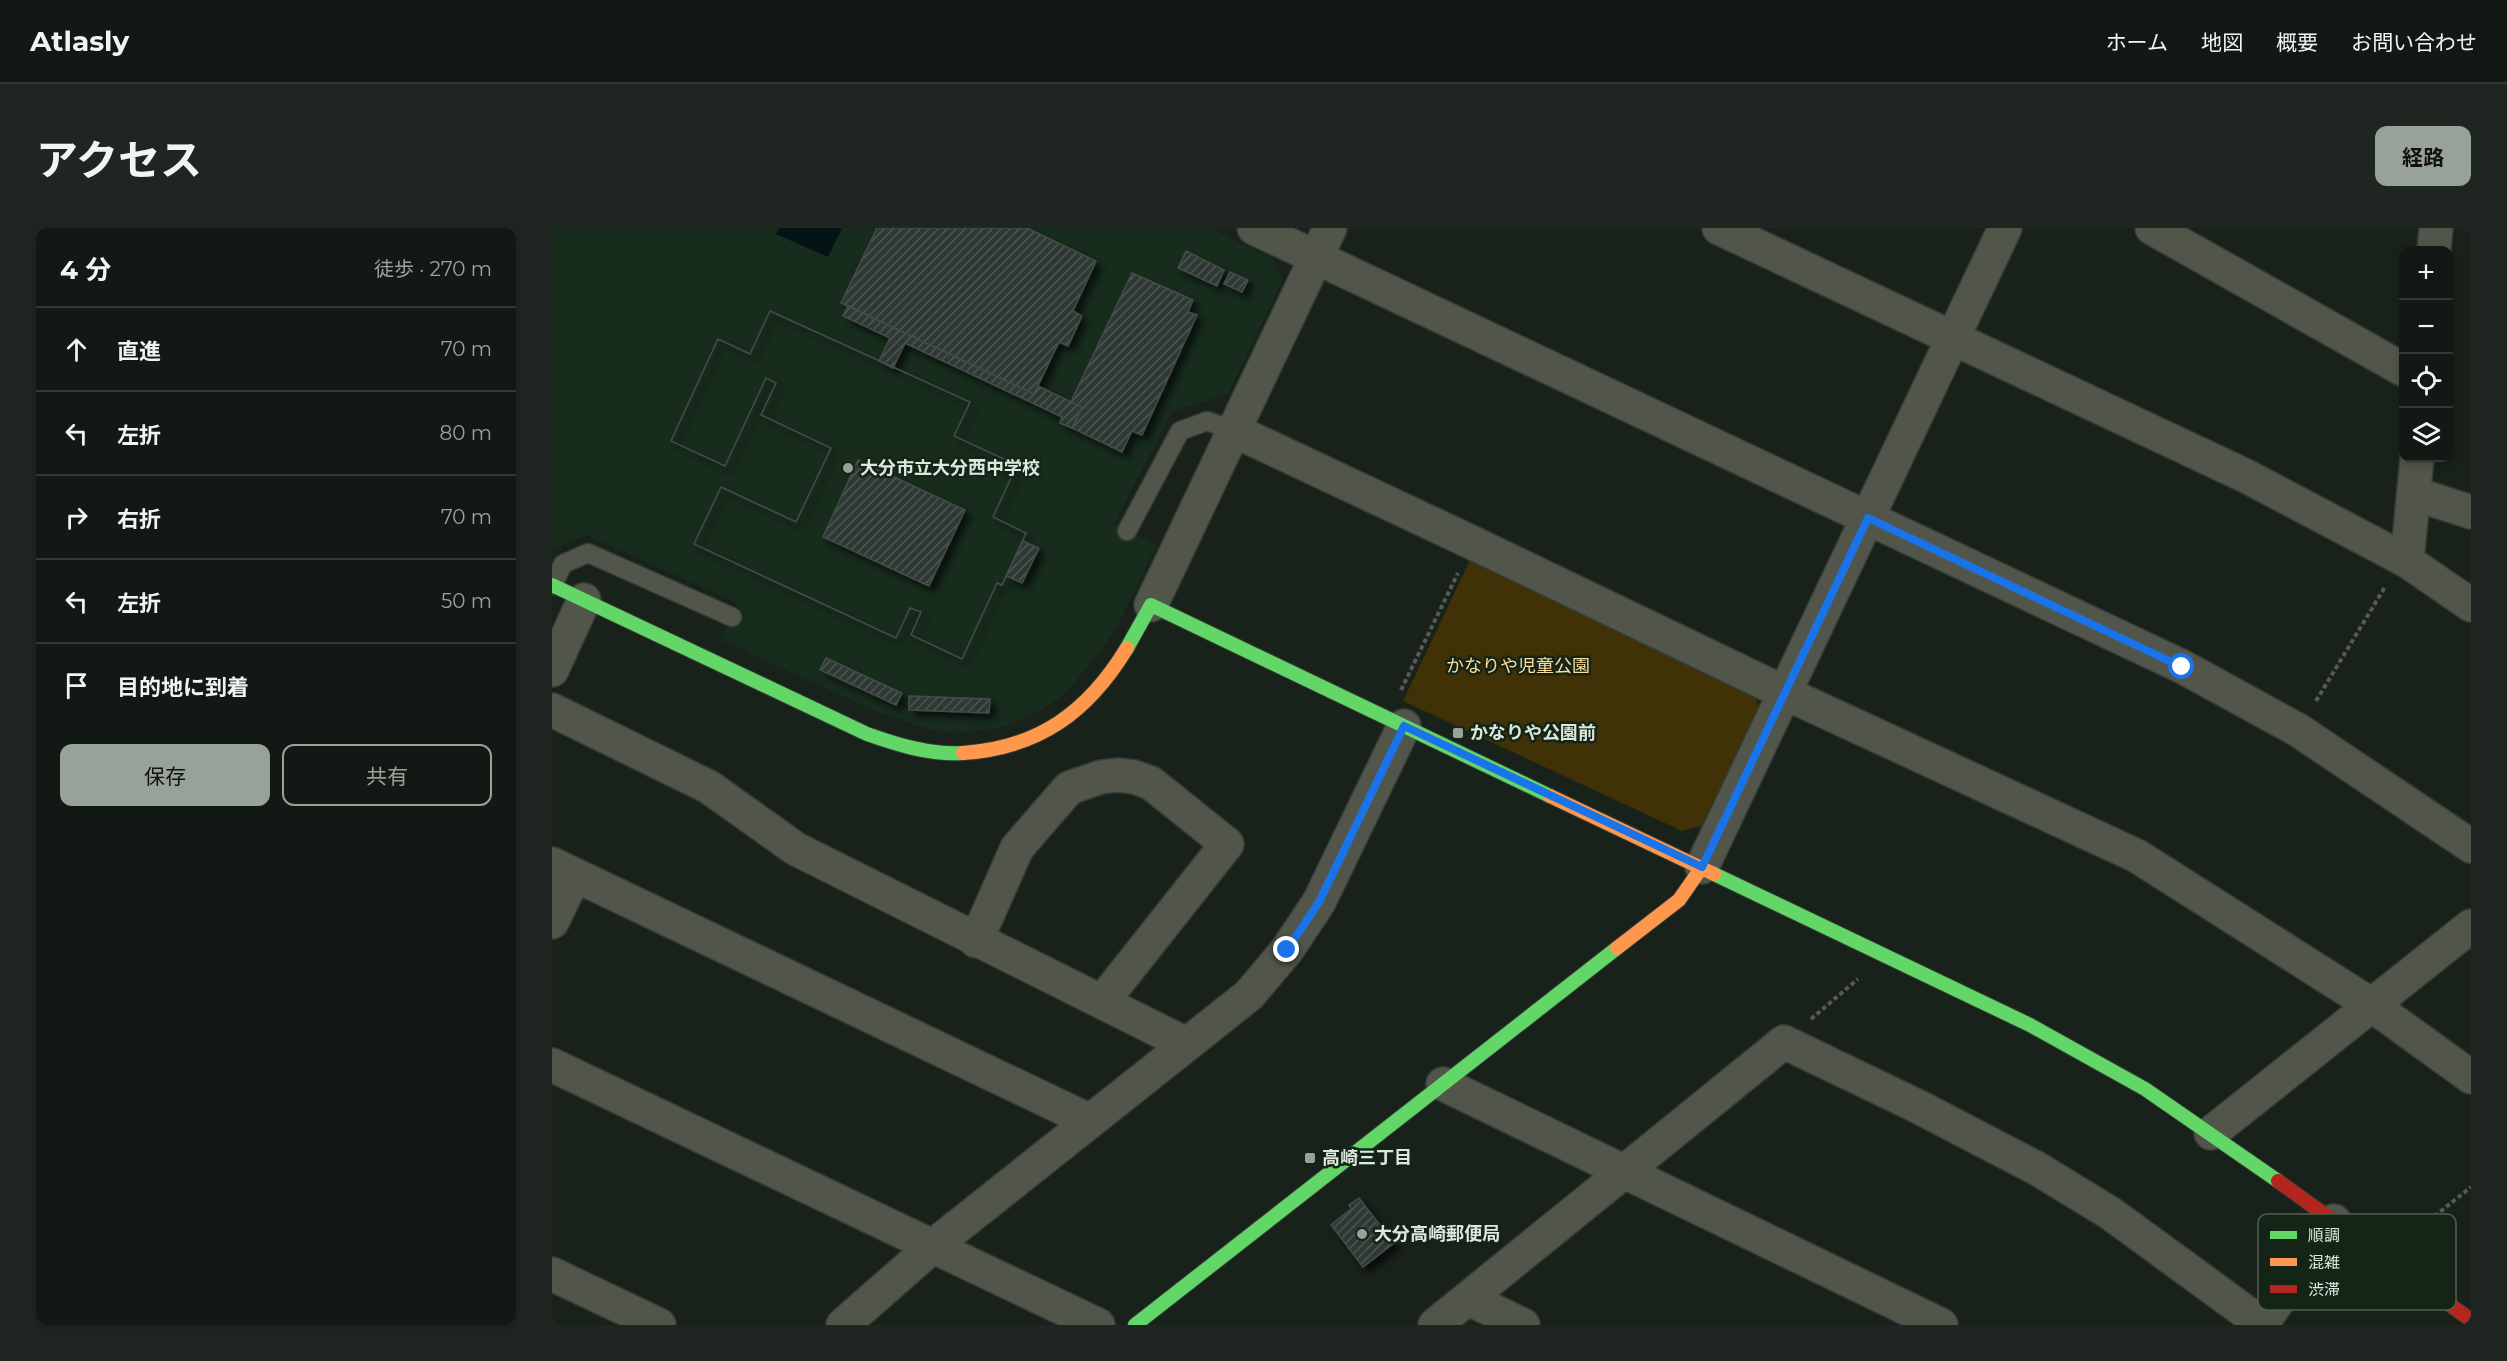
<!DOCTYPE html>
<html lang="ja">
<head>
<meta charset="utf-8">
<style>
	:root { --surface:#121914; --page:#1f2622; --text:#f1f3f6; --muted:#9ca0a0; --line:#313834; --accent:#97a299 }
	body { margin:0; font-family:Montserrat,"Noto Sans JP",sans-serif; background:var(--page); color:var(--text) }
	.controls { position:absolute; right:18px; top:18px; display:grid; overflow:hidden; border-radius:12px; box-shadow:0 3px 9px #0003 }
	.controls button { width:54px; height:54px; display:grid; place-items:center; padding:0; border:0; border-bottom:2px solid var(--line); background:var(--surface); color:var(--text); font:30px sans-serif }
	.stop { position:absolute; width:18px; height:18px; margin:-14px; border:4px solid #1a73e8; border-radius:50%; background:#fff }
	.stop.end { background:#1a73e8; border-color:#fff; box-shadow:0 2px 6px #0008 }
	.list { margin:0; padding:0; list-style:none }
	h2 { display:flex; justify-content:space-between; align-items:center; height:78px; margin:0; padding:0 24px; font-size:26px }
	h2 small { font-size:20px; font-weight:400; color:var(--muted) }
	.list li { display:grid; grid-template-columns:39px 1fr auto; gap:18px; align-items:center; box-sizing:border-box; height:84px; padding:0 24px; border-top:2px solid var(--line) }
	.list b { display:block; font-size:22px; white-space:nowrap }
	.list em { font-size:20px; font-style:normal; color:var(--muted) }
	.actions { display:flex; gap:12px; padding:18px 24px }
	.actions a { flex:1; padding:14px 0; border:2px solid var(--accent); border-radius:12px; text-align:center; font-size:21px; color:var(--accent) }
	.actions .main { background:var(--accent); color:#111 }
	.icon { flex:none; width:33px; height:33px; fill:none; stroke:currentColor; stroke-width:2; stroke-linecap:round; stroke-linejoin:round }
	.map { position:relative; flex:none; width:1919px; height:1097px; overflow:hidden; border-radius:12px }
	header { display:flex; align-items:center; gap:36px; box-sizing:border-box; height:84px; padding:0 30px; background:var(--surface); border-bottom:2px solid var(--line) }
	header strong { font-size:28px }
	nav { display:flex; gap:33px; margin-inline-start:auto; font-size:21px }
	.intro { display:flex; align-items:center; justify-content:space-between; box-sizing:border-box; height:144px; padding:0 36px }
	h1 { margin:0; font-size:42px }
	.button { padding:15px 27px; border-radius:12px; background:var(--accent); color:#111; font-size:21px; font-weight:700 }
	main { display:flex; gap:36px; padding:0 36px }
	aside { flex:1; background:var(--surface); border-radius:12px; box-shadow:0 3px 9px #0003 }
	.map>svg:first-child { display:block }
	.built { fill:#172c1d }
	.green { fill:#413107 }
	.water { fill:#041316 }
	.building { fill:url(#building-hatch); stroke:#434d48; stroke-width:1.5; fill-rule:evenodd; filter:url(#shadow) }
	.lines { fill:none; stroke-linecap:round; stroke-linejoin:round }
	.lane-casing { stroke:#343c36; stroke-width:21 }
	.street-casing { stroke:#343c36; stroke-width:36 }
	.fast-casing { stroke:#343c36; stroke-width:16 }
	.slow-casing { stroke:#343c36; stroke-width:16 }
	.jam-casing { stroke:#343c36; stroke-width:16 }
	.path { stroke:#565a51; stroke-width:4; stroke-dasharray:4.5 3; stroke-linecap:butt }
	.lane { stroke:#525549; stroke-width:18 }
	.street { stroke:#525549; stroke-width:33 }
	.fast { stroke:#63d668; stroke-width:14 }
	.slow { stroke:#ff974d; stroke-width:14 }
	.jam { stroke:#b3261e; stroke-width:14 }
	.route { stroke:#1a73e8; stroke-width:8 }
	.poi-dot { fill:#97a299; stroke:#142517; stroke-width:2 }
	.labels { text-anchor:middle; stroke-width:5; stroke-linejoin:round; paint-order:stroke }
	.poi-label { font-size:18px; font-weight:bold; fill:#dce7dd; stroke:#142517; text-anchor:start }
	.park-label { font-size:18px; fill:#fcdc98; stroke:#142517 }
	.key { fill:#142517; stroke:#505f52; stroke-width:1.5 }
	.key-label { font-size:16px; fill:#dce7dd }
</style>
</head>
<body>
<header>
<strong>Atlasly</strong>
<nav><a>ホーム</a><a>地図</a><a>概要</a><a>お問い合わせ</a></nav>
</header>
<div class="intro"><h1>アクセス</h1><a class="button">経路</a></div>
<main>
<aside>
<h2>4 分<small>徒歩 · 270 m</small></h2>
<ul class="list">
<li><svg class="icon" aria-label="ahead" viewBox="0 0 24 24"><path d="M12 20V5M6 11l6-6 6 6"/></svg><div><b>直進</b></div><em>70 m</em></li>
<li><svg class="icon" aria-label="left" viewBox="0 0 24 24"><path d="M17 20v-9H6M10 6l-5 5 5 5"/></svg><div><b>左折</b></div><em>80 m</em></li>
<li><svg class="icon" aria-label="right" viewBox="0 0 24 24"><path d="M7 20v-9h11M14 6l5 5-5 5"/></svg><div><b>右折</b></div><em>70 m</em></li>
<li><svg class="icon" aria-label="left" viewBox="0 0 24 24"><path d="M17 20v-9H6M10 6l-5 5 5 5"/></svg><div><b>左折</b></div><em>50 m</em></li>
<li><svg class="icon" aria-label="arrive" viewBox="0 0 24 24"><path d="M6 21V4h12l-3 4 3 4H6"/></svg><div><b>目的地に到着</b></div></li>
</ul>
<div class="actions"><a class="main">保存</a><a>共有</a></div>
</aside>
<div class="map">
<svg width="1919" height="1097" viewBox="0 0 1919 1097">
	<defs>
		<pattern id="building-hatch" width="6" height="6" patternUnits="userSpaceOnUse" patternTransform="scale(1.5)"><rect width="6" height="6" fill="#2f3834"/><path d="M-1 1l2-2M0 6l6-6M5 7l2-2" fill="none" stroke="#4d5551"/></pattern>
		<filter id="shadow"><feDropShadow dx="5.5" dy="5.5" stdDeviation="3" flood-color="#0009"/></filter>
	</defs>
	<rect width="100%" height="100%" fill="#18211a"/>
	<path class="built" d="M 0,0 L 658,0 L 721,31 L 731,52 L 676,166 L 620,184 L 562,296 L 605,317 L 568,393 L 553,417 L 523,454 L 505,472 L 490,482 L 452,499 L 408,505 L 381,503 L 318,481 L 169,412 L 186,375 L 34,307 L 0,322 Z"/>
	<path class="green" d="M 920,328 L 1201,462 L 1207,481 L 1149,598 L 1130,603 L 851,473 Z"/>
	<path class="water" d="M 227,0 L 290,0 L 276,29 L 224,6 Z"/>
	<path class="building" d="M 325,0 L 475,0 L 544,33 L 521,83 L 530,88 L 516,118 L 507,114 L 482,166 L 289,75 Z
		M 634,23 L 672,42 L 665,58 L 626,40 Z
		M 678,44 L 696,52 L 690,64 L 672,56 Z
		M 580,45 L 641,72 L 636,84 L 645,87 L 590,207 L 580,203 L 570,224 L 520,200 L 530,179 L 519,174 Z
		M 296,78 L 482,166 L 486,158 L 530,179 L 520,200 L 508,195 L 510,189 L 353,115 L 341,140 L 327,133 L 338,110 L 291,88 Z
		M 218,83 L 418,174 L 402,208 L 465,237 L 441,289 L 474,305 L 450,357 L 445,355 L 410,431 L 359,407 L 369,384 L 358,380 L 344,410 L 142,316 L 169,259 L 244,294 L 279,220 L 209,187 L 224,155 L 214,150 L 173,238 L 119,213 L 166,111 L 198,126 ZM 306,232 L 413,282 L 377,358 L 271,309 Z
		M 218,83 L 418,174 L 402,208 L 465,237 L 441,289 L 474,305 L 450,357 L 445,355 L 410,431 L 359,407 L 369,384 L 358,380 L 344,410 L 142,316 L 169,259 L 244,294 L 279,220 L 209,187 L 224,155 L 214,150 L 173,238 L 119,213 L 166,111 L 198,126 Z
		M 471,313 L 487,320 L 470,355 L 454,348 Z
		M 274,430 L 350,465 L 344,477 L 268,442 Z
		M 357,468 L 438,471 L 437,485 L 357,482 Z
		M 807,970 L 842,1015 L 811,1039 L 779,997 L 799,981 L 797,977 Z"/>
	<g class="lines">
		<defs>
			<path id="lane" d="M 575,303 L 628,203 L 655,193 L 683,203
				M 1,357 L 11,336 L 36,325 L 180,389"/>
			<path id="street" d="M 702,0 L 1631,439 L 1746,502 L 1919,618
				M 1167,0 L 1694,248 L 1855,333 L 1919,377
				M 1600,0 L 1852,142
				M 1882,22 L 1884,0
				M 683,203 L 921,315 L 1233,465 L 1585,628 L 1818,776 L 1919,849
				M 1863,266 L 1919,284
				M 1855,333 L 1865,230
				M 599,377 L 778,0
				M 0,442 L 32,372
				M 0,482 L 157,559 L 244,621 L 634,816
				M 0,636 L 538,893
				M 1150,639 L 1453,0
				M 0,694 L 23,647
				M 424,713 L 465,620 L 517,560 L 549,549 L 565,547 L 582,549 L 599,555 L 675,616 L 550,774
				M 0,837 L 546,1097
				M 891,856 L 1389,1097
				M 1659,905 L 1919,698
				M 0,1046 L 107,1097
				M 917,1071 L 971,1097
				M 291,1097 L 381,1018 L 697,767 L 735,722 L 767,674 L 852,498
				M 883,1097 L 1232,814 L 1365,878 L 1486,941 L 1558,985 L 1710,1096
				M 1709,1097 L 1782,993"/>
			<path id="fast" d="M 0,357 L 315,506 C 346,517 378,527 411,525
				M 575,420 L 599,377 L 998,568
				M 1162,646 L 1478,797 L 1593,861 L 1726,953
				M 583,1097 L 1065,720"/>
			<path id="slow" d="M 411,525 C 487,520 536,484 575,420
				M 998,568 L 1162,646
				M 1065,720 L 1127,672 L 1150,639"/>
			<path id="jam" d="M 1726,953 L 1919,1092"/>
		</defs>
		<use href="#lane" class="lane-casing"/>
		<use href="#street" class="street-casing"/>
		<use href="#fast" class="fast-casing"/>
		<use href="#slow" class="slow-casing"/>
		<use href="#jam" class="jam-casing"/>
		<path class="path" d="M 849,462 L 906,345
			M 1764,473 L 1833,359
			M 1259,791 L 1306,751
			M 1859,1007 L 1919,959"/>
		<use href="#lane" class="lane"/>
		<use href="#street" class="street"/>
		<use href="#fast" class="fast"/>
		<use href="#slow" class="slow"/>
		<use href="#jam" class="jam"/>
	</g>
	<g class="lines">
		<path class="route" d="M 735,722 L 767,674 L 852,498 L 1150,639 L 1316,290 L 1630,439"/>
	</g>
	<g class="poi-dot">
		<circle cx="296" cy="240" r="6"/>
		<rect x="900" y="499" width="12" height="12" rx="3"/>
		<rect x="752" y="924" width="12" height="12" rx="3"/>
		<circle cx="810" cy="1006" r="6"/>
	</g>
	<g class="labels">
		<g class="poi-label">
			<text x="308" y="246">大分市立大分西中学校</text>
			<text x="918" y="511">かなりや公園前</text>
			<text x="770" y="936">高崎三丁目</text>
			<text x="822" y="1012">大分高崎郵便局</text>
		</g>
		<g class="park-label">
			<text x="966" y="444">かなりや児童公園</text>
		</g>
	</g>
	<rect x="1706" y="986" width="198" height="96" rx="9" class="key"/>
	<rect x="1718" y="1003" width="27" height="8" fill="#63d668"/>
	<rect x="1718" y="1030" width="27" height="8" fill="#ff974d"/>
	<rect x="1718" y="1057" width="27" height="8" fill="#b3261e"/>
	<g class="key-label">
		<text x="1756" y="1013">順調</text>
		<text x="1756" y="1040">混雑</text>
		<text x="1756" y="1067">渋滞</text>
	</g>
</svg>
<div class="controls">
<button>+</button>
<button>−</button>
<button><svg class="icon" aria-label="locate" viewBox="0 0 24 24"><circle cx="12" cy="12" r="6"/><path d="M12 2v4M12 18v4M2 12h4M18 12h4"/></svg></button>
<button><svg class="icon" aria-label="layers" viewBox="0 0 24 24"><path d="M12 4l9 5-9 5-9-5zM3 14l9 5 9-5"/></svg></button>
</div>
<div class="stop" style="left:1630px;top:439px"></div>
<div class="stop end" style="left:735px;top:722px"></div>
</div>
</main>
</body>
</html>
